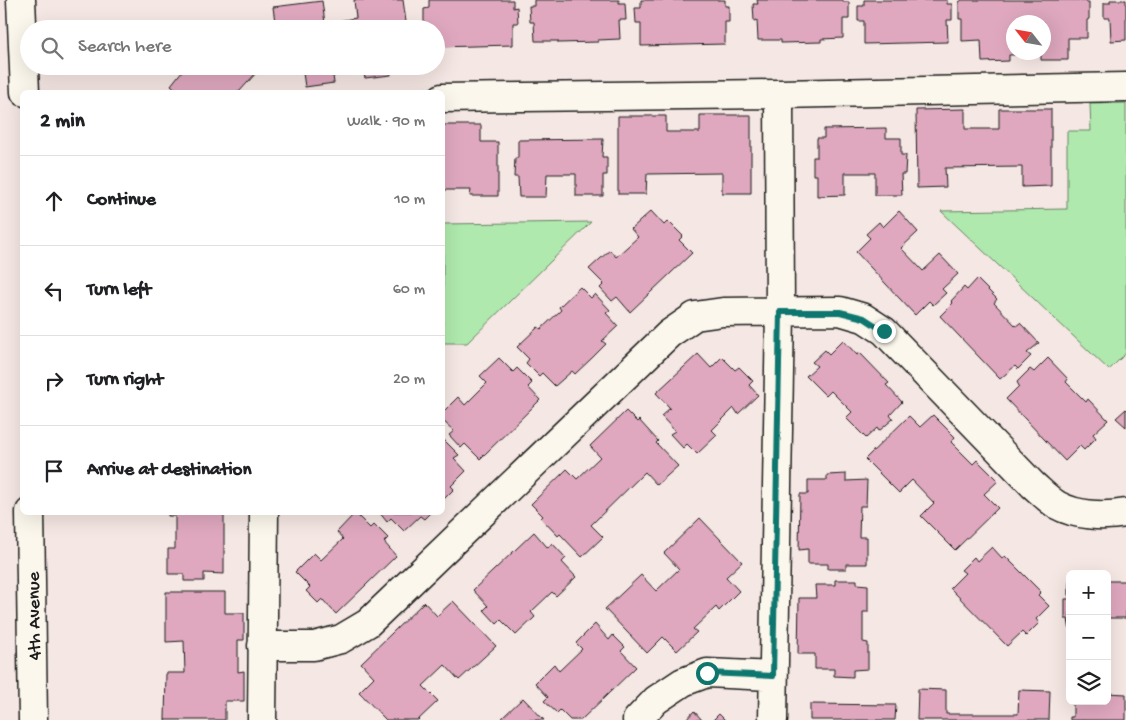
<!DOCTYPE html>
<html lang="en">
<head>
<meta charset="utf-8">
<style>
	:root { --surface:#fff; --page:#f2f2f2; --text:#202124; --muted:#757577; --line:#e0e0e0 }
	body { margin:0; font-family:"Gochi Hand",sans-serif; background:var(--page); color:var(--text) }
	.controls { position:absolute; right:15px; bottom:15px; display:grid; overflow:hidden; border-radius:8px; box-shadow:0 5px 20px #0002 }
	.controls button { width:45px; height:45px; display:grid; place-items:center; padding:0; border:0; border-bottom:1px solid var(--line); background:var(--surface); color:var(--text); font:25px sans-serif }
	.compass { position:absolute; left:1006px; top:15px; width:45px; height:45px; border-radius:50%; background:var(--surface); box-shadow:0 5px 20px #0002; rotate:301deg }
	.stop { position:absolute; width:15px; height:15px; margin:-11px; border:4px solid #0f766e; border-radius:50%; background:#fff }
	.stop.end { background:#0f766e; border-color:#fff; box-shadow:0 1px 5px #0008 }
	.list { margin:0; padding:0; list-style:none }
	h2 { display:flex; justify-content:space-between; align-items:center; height:65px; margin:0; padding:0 20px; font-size:21px }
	h2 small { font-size:16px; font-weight:400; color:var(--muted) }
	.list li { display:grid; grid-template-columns:32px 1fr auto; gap:15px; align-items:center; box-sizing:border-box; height:90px; padding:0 20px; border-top:1px solid var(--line) }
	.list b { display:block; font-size:19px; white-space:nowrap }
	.list em { font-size:16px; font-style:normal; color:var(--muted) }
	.icon { flex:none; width:28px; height:28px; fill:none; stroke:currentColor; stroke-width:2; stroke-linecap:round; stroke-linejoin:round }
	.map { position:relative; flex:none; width:1126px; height:720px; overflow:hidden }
	.search { position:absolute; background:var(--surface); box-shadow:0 5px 20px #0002; left:20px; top:20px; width:425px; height:55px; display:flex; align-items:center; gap:12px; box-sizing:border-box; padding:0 18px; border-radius:28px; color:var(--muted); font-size:19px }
	.panel { position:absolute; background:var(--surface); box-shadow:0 5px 20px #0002; left:20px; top:90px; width:425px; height:425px; border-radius:8px }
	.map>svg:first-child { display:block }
	.green { fill:#afe9ad; stroke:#668264 }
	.building { fill:#dfa8bf; stroke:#1c1c1c; fill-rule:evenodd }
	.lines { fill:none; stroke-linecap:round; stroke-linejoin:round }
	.street-casing { stroke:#1c1c1c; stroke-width:31 }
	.street { stroke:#fbf7ec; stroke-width:28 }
	.route { stroke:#0f766e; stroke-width:6 }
	.labels { text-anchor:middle; stroke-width:5; stroke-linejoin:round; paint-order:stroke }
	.street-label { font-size:19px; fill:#1c1c1c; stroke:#fbf7ec }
</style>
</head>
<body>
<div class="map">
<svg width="1126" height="720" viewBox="0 0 1126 720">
	<rect width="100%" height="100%" fill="#f5e7e3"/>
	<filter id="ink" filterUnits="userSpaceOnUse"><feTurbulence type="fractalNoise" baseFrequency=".02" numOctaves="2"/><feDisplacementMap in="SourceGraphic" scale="10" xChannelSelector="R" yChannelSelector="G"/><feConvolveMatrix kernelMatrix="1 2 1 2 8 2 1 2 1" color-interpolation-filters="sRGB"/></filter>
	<g filter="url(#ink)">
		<path class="green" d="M 1126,103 L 1126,353 L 1109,370 L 941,211 L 1067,209 L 1067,131 L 1091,131 L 1090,104 Z
			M 591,222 L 467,343 L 443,343 L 443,224 Z"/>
		<path class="building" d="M 354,0 L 403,0 L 407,29 L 276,29 L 273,7 L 322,1 L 325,23 L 356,18 Z
			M 429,0 L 513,0 L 513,8 L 517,7 L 518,23 L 513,23 L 513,45 L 436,47 L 436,29 L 429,29 L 429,24 L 424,24 L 424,9 L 429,8 Z
			M 534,0 L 619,0 L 619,3 L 625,3 L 626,20 L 619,20 L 620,39 L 598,40 L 598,42 L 558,43 L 558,41 L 535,41 L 534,22 L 530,22 L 529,6 L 534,6 Z
			M 641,0 L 725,0 L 725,6 L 729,6 L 729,22 L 725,22 L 725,44 L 641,46 L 641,23 L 636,23 L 635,8 L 641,8 Z
			M 757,0 L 843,0 L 843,2 L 849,2 L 849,19 L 843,19 L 843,38 L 821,39 L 821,42 L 781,43 L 781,40 L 758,40 L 757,20 L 754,21 L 753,4 L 758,4 Z
			M 864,0 L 947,0 L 947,4 L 952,4 L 952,20 L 947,20 L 948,42 L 864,44 L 864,21 L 858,21 L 858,6 L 864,6 Z
			M 962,0 L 1086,0 L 1086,2 L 1089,2 L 1089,19 L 1087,20 L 1087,38 L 1068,38 L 1068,60 L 1041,60 L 1041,54 L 1009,55 L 1009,61 L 982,62 L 981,40 L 962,41 L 962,19 L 959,19 L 959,2 ZM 1014,22 L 1044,22 L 1044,52 L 1014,52 Z
			M 1110,0 L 1126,0 L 1126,40 L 1111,41 L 1110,18 L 1104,18 L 1104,3 L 1110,3 Z
			M 226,20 L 236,29 L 218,29 Z
			M 186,66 L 255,66 L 252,70 L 256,73 L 239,92 L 179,92 L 171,85 Z
			M 281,66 L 390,66 L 391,75 L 365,78 L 363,72 L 333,76 L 334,83 L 305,87 L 302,66 L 281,70 Z
			M 965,109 L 965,129 L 999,129 L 999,109 L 1051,109 L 1051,186 L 1022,187 L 1022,167 L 945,168 L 946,187 L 917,188 L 916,110 Z
			M 700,115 L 751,115 L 751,193 L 722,193 L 722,173 L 647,174 L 646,194 L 618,194 L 618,116 L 666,116 L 666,132 L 700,132 Z
			M 442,125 L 481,125 L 481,142 L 498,142 L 498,196 L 470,196 L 471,190 L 442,190 Z
			M 886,128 L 886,138 L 901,138 L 901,155 L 906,155 L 905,174 L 901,174 L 902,195 L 875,195 L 875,173 L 845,173 L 845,195 L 817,196 L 817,175 L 813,175 L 813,157 L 817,157 L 817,138 L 824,138 L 824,129 Z
			M 603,139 L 602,157 L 607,157 L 607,175 L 603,175 L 603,196 L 576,196 L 576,174 L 547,174 L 546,197 L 519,197 L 518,177 L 514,177 L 515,158 L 518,158 L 518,140 Z
			M 651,211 L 664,225 L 668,221 L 683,236 L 679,240 L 692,253 L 630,312 L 617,297 L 612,301 L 600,288 L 604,284 L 589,269 L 610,250 L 616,257 L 638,237 L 631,229 Z
			M 899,211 L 918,232 L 901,248 L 923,271 L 940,255 L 958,274 L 942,289 L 946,293 L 933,305 L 929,301 L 915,315 L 856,252 L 870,238 L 866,234 L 879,222 L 883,227 Z
			M 977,279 L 997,299 L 994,303 L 1016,326 L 1020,323 L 1039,343 L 1027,353 L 1031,356 L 1018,369 L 1015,366 L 1000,379 L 940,316 L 953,303 L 951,301 L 964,287 L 967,290 Z
			M 580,287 L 591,298 L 595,294 L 610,310 L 606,313 L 618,326 L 602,341 L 606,344 L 592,358 L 575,374 L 572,371 L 555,386 L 542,373 L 539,376 L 526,363 L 529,359 L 517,347 L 538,327 L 541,329 L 561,310 L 559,307 Z
			M 843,340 L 857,355 L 860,353 L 889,383 L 886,385 L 902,402 L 890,415 L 893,419 L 879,431 L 877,428 L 866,438 L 846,418 L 852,412 L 831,391 L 826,396 L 806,376 L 817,366 L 812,362 L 825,350 L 829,354 Z
			M 698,354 L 711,368 L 722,357 L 735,370 L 739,367 L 753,381 L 749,385 L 758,395 L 738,414 L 734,408 L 712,430 L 717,435 L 697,454 L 687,444 L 683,448 L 670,434 L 675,431 L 661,416 L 670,408 L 656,393 Z
			M 499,358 L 513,372 L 517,368 L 532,383 L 528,387 L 540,400 L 480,459 L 465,444 L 461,448 L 449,435 L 454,431 L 442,420 L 442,413 L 458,397 L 465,405 L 487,383 L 480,376 Z
			M 1048,358 L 1068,379 L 1066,382 L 1086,402 L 1088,399 L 1108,420 L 1093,434 L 1096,438 L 1084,450 L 1080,446 L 1065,461 L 1006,399 L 1019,386 L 1017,382 L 1030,369 L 1034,372 Z
			M 1126,409 L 1126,427 L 1116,418 Z
			M 626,411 L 637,422 L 639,420 L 658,441 L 656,443 L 678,466 L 657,485 L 645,472 L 591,525 L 603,537 L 582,557 L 560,534 L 558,536 L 541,518 L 543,516 L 531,504 L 567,469 L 577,479 L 600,457 L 590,446 Z
			M 933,415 L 955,437 L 951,442 L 973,464 L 977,460 L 998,481 L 984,494 L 998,508 L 955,550 L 921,516 L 934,503 L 912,480 L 899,493 L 865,459 L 909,416 L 920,427 Z
			M 444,440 L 459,455 L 454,458 L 466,471 L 451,486 L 454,489 L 442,501 L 442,441 Z
			M 846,474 L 846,481 L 867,480 L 866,506 L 860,506 L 859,537 L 867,537 L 867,564 L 846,564 L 846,569 L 828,569 L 828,564 L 808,564 L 808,549 L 799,550 L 800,494 L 808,494 L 808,480 L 827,480 L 827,475 Z
			M 168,512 L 224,512 L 224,574 L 204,573 L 204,581 L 184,581 L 184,574 L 168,574 L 168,549 L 175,549 L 175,516 L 168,516 Z
			M 379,512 L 431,512 L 424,519 L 420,516 L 404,531 L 391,518 L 387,522 Z
			M 355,513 L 370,528 L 374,524 L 388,538 L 384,542 L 396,556 L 336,614 L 322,599 L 318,603 L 306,591 L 310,587 L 295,572 L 314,553 L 321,560 L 343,539 L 337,532 Z
			M 700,518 L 742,562 L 726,577 L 739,591 L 719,611 L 716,607 L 693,629 L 697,632 L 677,651 L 663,637 L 647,653 L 605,609 L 641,575 L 656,591 L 679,569 L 664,553 Z
			M 534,532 L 548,548 L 552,543 L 566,558 L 562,562 L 576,577 L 556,596 L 552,592 L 531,612 L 535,617 L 516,635 L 501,620 L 497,624 L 484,610 L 488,606 L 473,590 Z
			M 992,547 L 1002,558 L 1005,556 L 1041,592 L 1038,595 L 1049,606 L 1036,619 L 1039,623 L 1026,636 L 1022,632 L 1007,646 L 950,588 L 965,573 L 961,570 L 974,557 L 977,561 Z
			M 835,580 L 857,580 L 857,584 L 868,585 L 868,612 L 863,612 L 863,642 L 868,643 L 868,669 L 853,670 L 853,677 L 834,676 L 834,669 L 815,669 L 815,654 L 798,654 L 799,598 L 816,598 L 815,585 L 835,585 Z
			M 1069,581 L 1070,581 L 1070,631 L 1068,619 L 1065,619 L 1065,599 L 1069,599 Z
			M 1107,581 L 1126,581 L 1126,618 L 1107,618 Z
			M 166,592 L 225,592 L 225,613 L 244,613 L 244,640 L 238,640 L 238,672 L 244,671 L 244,701 L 225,701 L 225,720 L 165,720 L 166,673 L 185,673 L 184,641 L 166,642 Z
			M 453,601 L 496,646 L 459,680 L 445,665 L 423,686 L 438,701 L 418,720 L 386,720 L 359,692 L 374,677 L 361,663 L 424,602 L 437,616 Z
			M 595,624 L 609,640 L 613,635 L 625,647 L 621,651 L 636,667 L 581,720 L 570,720 L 560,710 L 557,713 L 544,701 L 548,697 L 535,683 L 554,664 L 559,671 L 582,649 L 576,643 Z
			M 918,689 L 946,690 L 946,714 L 1018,714 L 1019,690 L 1050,691 L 1049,720 L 917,720 Z
			M 1107,693 L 1126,694 L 1126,720 L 1070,720 L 1070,717 L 1073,717 L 1073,701 L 1107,701 Z
			M 523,698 L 544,720 L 504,720 L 502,718 Z
			M 810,704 L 896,705 L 895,720 L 810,720 Z
			M 694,711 L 702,720 L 686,720 Z
			M 719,714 L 725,720 L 713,720 Z"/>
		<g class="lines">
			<defs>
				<path id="street" d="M 21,0 L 25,92
					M 442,98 L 779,94 L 1126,87
					M 30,512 L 33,720
					M 262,646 L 314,646 L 341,639 L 368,623 L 669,334 L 695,316 L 723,312 L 840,311 L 864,318 L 884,331 L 1033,485 C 1041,492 1049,500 1057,505 C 1077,516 1104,517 1126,513
					M 262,720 L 264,512
					M 637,720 L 656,700 L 683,682 L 707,673 L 773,676
					M 773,720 L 780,312 L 779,94"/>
			</defs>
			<use href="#street" class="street-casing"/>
			<use href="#street" class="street"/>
		</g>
	</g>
	<g class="lines" filter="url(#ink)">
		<path class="route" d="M 707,673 L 773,676 L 780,312 L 840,312 L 864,318 L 884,331"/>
	</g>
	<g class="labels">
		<g class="street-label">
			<text transform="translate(32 616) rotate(-91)" y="7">4th Avenue</text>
		</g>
	</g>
</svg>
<div class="controls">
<button>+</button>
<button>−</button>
<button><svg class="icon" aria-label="layers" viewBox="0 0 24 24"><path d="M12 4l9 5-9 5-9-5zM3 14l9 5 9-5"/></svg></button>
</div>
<svg class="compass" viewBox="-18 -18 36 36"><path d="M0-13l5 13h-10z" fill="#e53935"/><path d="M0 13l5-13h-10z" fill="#757577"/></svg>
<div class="stop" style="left:707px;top:673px"></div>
<div class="stop end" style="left:884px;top:331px"></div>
<div class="search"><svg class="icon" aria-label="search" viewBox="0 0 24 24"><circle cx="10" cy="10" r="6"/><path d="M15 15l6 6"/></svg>Search here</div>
<section class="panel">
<h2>2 min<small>Walk · 90 m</small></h2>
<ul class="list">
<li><svg class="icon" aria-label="ahead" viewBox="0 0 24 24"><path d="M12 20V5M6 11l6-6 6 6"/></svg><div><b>Continue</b></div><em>10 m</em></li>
<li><svg class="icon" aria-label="left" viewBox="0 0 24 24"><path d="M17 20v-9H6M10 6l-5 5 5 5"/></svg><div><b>Turn left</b></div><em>60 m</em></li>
<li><svg class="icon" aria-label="right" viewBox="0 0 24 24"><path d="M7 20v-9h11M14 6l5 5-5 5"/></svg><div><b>Turn right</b></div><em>20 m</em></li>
<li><svg class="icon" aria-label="arrive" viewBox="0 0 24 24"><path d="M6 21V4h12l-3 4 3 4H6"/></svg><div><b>Arrive at destination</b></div></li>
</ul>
</section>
</div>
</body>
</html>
